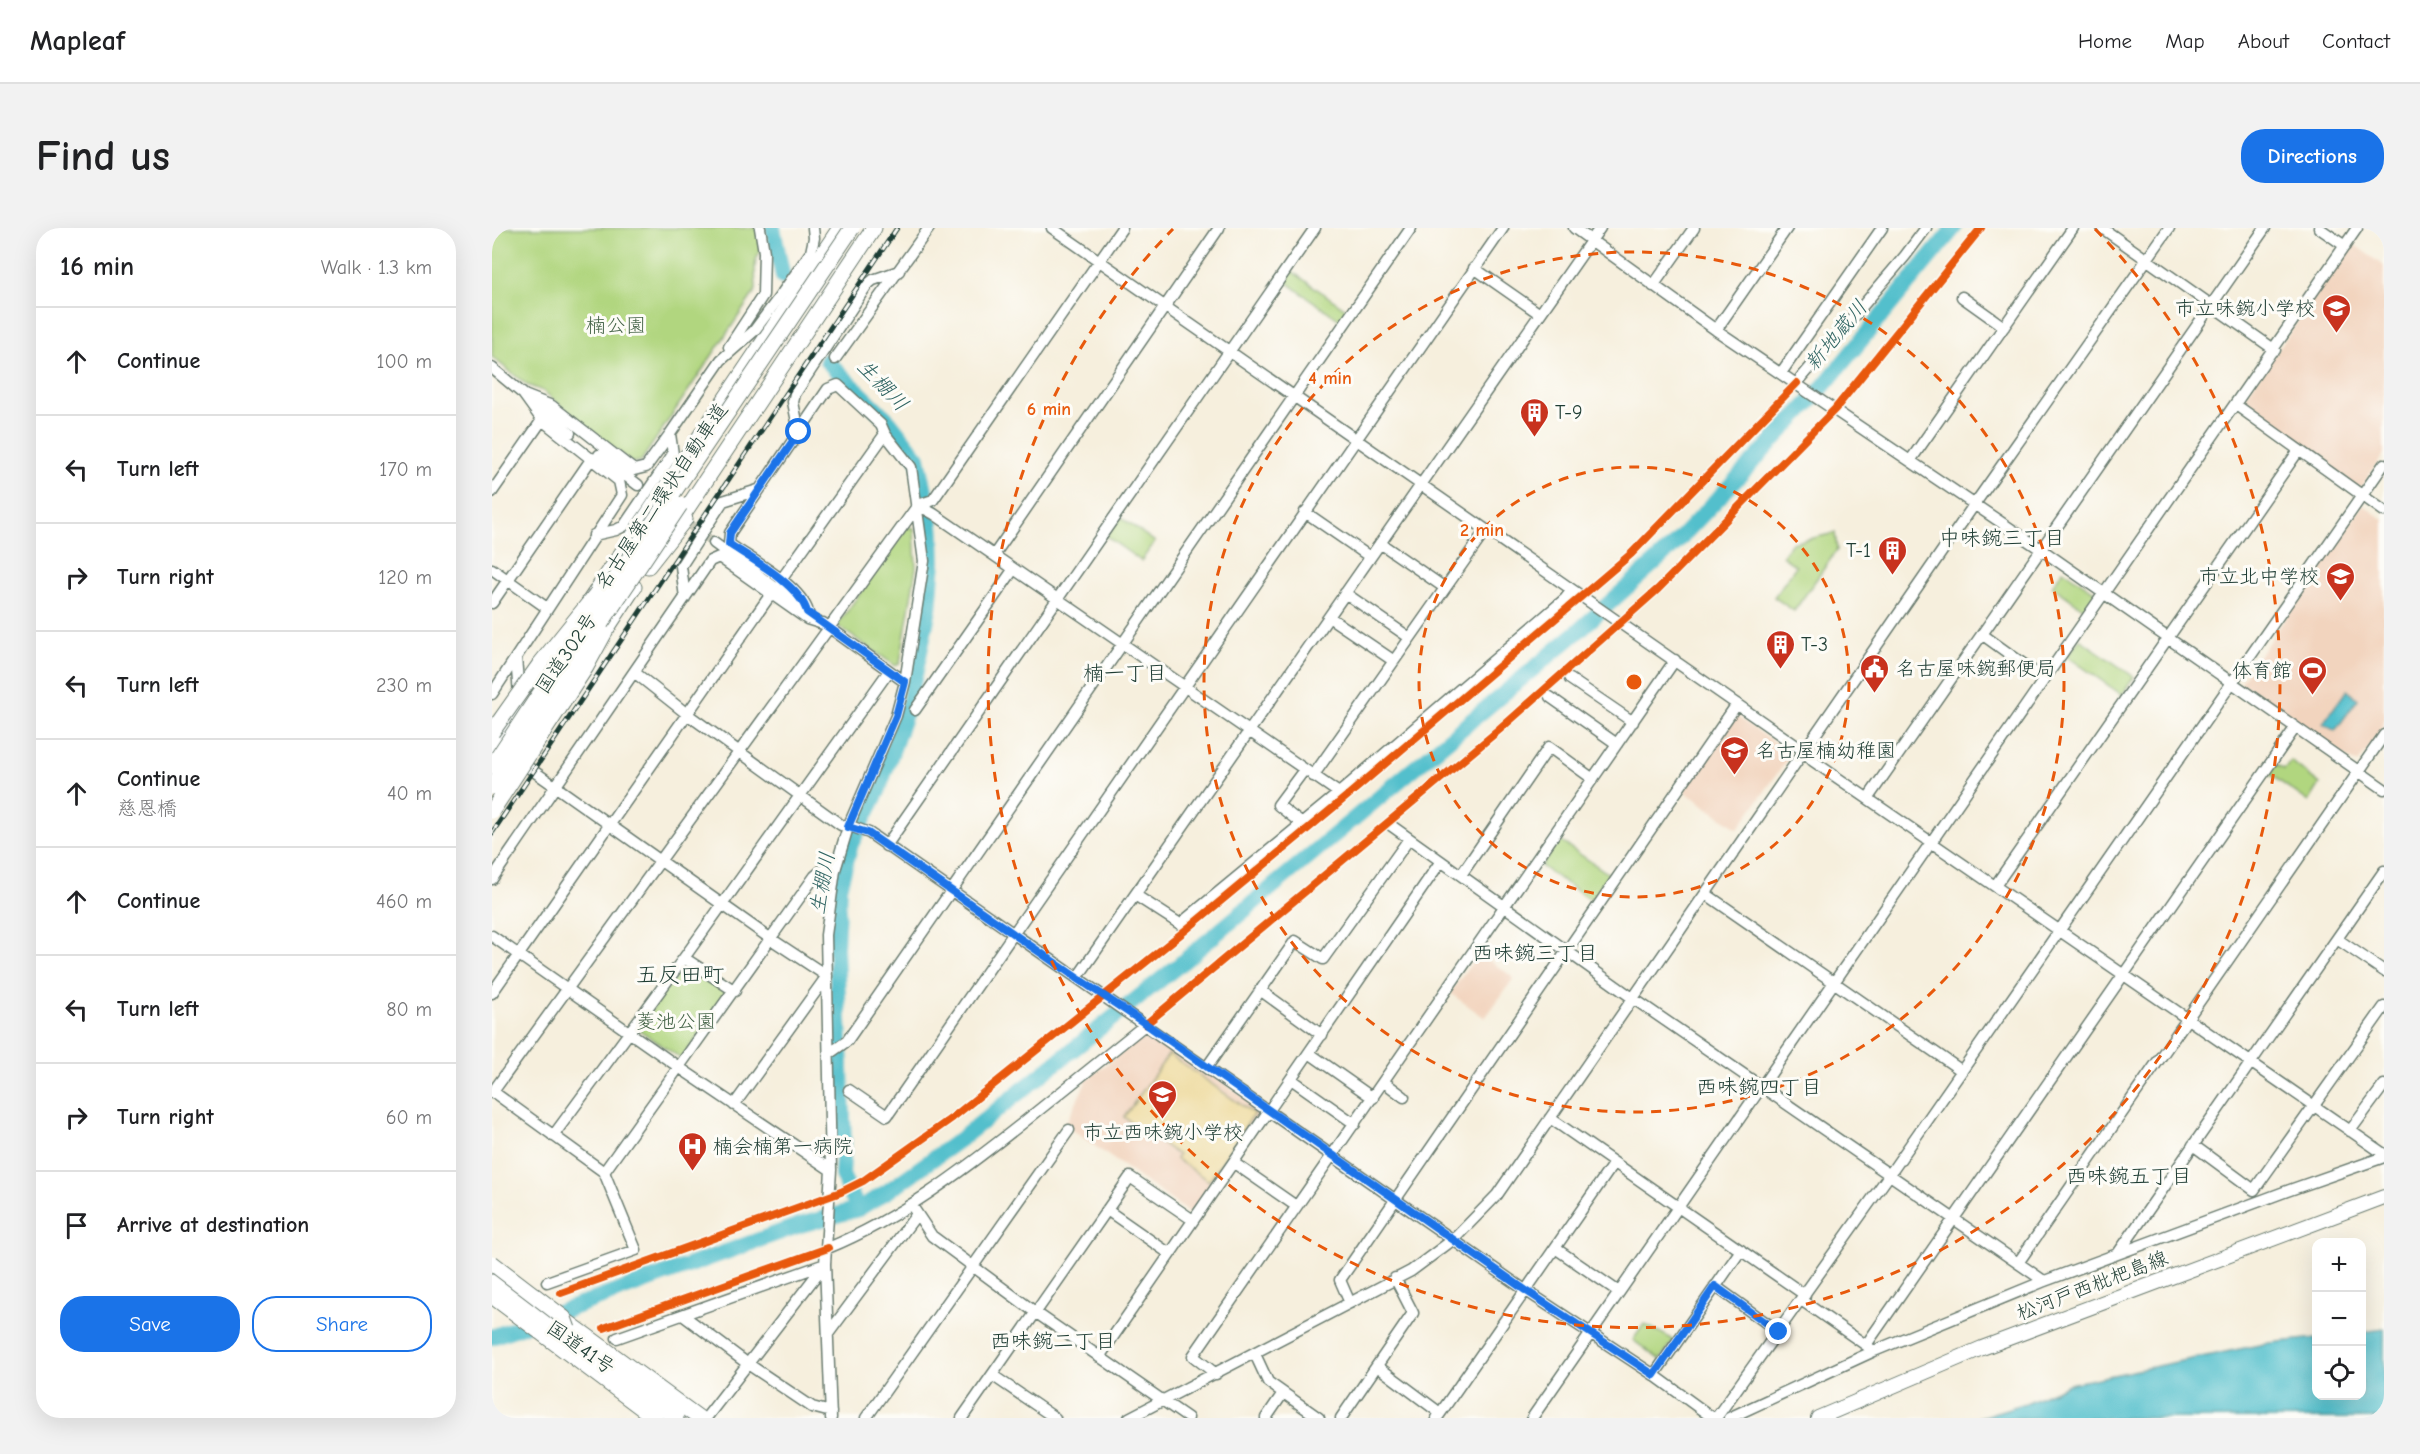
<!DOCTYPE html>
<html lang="en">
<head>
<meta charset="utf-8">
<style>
	:root { --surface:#fff; --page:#f2f2f2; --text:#202124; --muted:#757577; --line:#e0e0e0; --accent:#1a73e8 }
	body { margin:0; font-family:"Comic Neue","Klee One",sans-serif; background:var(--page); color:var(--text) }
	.controls { position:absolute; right:18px; bottom:18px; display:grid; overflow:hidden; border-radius:12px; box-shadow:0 6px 24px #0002 }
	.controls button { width:54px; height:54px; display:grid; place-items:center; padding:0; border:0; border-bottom:2px solid var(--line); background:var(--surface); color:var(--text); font:30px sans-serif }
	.stop { position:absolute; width:18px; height:18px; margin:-14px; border:4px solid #1a73e8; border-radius:50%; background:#fff }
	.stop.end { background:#1a73e8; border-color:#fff; box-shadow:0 2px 6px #0008 }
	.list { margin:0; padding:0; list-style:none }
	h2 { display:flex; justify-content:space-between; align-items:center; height:78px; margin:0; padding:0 24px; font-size:26px }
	h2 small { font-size:20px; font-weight:400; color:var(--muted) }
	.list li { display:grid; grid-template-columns:39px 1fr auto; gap:18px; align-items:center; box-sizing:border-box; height:108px; padding:0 24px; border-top:2px solid var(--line) }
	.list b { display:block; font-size:22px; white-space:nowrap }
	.list p { margin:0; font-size:20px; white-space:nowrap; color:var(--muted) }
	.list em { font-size:20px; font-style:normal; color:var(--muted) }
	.actions { display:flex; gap:12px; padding:18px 24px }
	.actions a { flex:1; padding:14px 0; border:2px solid var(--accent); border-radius:24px; text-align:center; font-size:21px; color:var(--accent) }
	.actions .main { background:var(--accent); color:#fff }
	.icon { flex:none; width:33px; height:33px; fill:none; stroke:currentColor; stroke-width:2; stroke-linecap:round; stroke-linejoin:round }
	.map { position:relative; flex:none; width:1892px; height:1190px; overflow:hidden; border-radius:24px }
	header { display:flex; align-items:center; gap:36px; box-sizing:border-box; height:84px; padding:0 30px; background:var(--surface); border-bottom:2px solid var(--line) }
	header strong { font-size:28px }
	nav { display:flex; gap:33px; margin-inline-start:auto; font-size:21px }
	.intro { display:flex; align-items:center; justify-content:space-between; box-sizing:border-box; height:144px; padding:0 36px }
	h1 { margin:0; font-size:42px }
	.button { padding:15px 27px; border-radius:24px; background:var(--accent); color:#fff; font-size:21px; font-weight:700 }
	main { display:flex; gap:36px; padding:0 36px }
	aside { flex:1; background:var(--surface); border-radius:24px; box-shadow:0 6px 24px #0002 }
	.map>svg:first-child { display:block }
	.built { fill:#f2d4be }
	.green { fill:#b1d67f; stroke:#688a5a; stroke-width:1.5 }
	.sand { fill:#eeda9e; stroke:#868c69; stroke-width:1.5 }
	.water { fill:#53bfcc; stroke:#397e80; stroke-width:1.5 }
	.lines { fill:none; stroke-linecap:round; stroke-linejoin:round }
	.river { stroke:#53bfcc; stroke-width:16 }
	.minor-tunnel { stroke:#cbcbbb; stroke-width:10; stroke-dasharray:10 5; stroke-linecap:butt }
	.minor-casing { stroke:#6a7b6f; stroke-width:13 }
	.major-casing { stroke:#6a7b6f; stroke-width:16 }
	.highway-casing { stroke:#6a7b6f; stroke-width:17 }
	.minor { stroke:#fff; stroke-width:10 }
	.major { stroke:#fff; stroke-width:14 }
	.highway { stroke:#fff; stroke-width:15 }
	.rail-casing { stroke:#1f3d34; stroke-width:5 }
	.rail { stroke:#fdfcf7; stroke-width:3; stroke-dasharray:9; stroke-linecap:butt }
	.highway-bridge-casing { stroke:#6a7b6f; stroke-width:17; stroke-linecap:butt }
	.highway-bridge { stroke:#fff; stroke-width:15 }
	.cycleway-casing { stroke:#fdfcf7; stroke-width:11 }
	.cycleway { stroke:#e8590c; stroke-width:8 }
	.route { stroke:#1a73e8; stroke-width:8 }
	.ring { fill:none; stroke:#e8590c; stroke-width:3; stroke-dasharray:10 8 }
	.labels { text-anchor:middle; stroke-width:6; stroke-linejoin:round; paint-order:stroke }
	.poi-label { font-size:20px; fill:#1f3d34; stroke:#fdfcf7; text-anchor:start }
	.park-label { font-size:20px; fill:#446347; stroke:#fdfcf7 }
	.street-label { font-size:20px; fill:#1f3d34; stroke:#fdfcf7 }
	.water-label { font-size:21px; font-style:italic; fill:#2f6462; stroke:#fdfcf7 }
	.neighbourhood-label { font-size:21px; fill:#1f3d34; stroke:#fdfcf7 }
	.quarter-label { font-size:22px; fill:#1f3d34; stroke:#fdfcf7 }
	.centre { fill:#e8590c; stroke:#fdfcf7; stroke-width:3 }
	.ring-label { font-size:18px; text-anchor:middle; font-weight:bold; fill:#e8590c; stroke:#fdfcf7; stroke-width:6; stroke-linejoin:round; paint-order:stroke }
</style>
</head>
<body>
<header>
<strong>Mapleaf</strong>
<nav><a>Home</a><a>Map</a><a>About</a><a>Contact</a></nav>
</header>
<div class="intro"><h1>Find us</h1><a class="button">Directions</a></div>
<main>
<aside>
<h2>16 min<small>Walk · 1.3 km</small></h2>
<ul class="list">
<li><svg class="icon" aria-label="ahead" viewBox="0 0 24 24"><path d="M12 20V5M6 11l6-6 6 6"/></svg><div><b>Continue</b></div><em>100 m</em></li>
<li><svg class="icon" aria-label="left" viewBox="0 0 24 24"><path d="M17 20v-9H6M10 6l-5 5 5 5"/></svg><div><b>Turn left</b></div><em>170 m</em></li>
<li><svg class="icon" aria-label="right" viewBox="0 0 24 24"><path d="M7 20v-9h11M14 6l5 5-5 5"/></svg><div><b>Turn right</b></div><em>120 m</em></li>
<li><svg class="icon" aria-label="left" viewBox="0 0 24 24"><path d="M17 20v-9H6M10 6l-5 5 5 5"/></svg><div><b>Turn left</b></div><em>230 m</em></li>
<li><svg class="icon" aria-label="ahead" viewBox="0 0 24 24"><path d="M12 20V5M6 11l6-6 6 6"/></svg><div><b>Continue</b><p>慈恩橋</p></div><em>40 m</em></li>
<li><svg class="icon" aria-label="ahead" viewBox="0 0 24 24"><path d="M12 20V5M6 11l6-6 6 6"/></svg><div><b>Continue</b></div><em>460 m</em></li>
<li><svg class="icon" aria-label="left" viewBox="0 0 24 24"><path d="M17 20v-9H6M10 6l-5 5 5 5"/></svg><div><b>Turn left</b></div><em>80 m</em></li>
<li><svg class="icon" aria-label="right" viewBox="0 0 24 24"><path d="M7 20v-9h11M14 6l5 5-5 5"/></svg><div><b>Turn right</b></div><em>60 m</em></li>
<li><svg class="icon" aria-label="arrive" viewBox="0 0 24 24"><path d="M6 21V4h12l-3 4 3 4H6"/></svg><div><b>Arrive at destination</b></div></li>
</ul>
<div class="actions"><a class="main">Save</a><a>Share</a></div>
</aside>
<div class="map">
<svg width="1892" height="1190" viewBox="0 0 1892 1190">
	<rect width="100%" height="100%" fill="#fdfcf7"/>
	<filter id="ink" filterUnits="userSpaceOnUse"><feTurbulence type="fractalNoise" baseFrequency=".0167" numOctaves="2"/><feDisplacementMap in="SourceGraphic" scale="12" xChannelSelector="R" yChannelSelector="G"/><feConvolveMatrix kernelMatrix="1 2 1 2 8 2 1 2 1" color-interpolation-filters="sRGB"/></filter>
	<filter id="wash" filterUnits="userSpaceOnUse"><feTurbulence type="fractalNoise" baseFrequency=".008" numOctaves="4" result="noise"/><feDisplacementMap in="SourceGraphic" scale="24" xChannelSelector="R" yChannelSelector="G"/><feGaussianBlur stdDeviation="1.35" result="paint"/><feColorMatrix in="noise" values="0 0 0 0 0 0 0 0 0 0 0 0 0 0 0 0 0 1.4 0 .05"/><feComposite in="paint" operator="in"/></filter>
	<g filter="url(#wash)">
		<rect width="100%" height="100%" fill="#f6efdd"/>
		<path class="built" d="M 1860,15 L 1892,38 L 1892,226 L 1869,259 L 1865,260 L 1749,175 Z
			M 1871,277 L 1892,292 L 1892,498 L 1867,534 L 1863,535 L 1749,454 Z
			M 1244,488 L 1295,523 L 1295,532 L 1246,601 L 1192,563 Z
			M 987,725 L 1022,750 L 993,790 L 958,765 Z
			M 662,807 L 768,880 L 769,885 L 701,984 L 696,984 L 573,897 L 595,852 L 643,814 Z"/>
		<path class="green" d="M 0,0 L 267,0 L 271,21 C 259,30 264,48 264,62 L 149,233 L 140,235 L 51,163 L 35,157 L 0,129 Z
			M 798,42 L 855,82 L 848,92 L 791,52 Z
			M 628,289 L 663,314 L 649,333 L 614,308 Z
			M 415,299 L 422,300 L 424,340 L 408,435 L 404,438 L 347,399 L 346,396 Z
			M 1343,305 L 1345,322 L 1302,383 L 1282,369 L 1304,338 L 1290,328 L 1300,315 Z
			M 1571,342 L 1608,367 L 1595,383 L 1560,358 Z
			M 1588,411 L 1642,449 L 1630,467 L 1575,428 Z
			M 1799,533 L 1828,556 L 1817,574 L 1776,545 L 1783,536 L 1792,541 Z
			M 1067,612 L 1121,649 L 1103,675 L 1049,638 Z
			M 194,733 L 238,763 L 190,831 L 146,801 Z
			M 1152,1096 L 1182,1112 L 1168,1132 L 1141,1112 Z"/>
		<path class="sand" d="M 677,826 L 762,886 L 717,953 L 684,931 L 686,927 L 632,889 Z"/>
		<path class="water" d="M 1855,462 L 1866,471 L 1843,503 L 1831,495 Z
			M 1892,1101 L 1892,1190 L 1485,1190 L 1534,1175 L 1577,1156 L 1777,1115 L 1824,1110 L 1824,1168 L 1870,1168 L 1870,1104 Z"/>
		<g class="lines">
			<path class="river" d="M 281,0 L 291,49
				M 335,133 L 397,193 L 426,230 L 438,286 L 440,307 L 441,333 L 437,381 L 417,475 L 386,563 L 359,616 L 347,660 L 344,719 L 352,914 L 350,947 L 366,981
				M 0,1109 L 308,997 L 366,981 L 396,963 L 470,910 L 687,737 L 1084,405 L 1180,319 L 1324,167 L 1462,0"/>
		</g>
	</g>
	<g filter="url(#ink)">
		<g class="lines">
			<path class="minor-tunnel" d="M 186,288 L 222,315"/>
			<defs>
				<path id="minor" d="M 560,0 L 1312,523 L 1321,533 L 1892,926
					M 1082,0 L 1224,102 L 1550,322 L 1892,561
					M 1610,0 L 1783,122
					M 1827,0 L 1853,18
					M 982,40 L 1048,86
					M 1161,58 L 1202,0
					M 1470,69 L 1512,99
					M 1224,102 L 1295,0
					M 237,119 L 271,67 L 272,24 L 268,0
					M 343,131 L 437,0
					M 0,140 L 78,205
					M 1289,145 L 1390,0
					M 1305,155 L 1413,28 L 1434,0
					M 32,167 L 60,178 L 142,242 L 154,239 L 178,206
					M 1744,177 L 1892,283
					M 307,204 L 301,174 L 303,166 L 375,57 L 381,52 L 407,43
					M 107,227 L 146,257
					M 1418,233 L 1581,0
					M 0,264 L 50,192
					M 426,277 L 442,286 L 847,565
					M 813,284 L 878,329
					M 102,307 L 124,302 L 132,298 L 181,226 L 178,206 L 229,132 L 262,103 L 286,71 L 319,24 L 322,10 L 321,0
					M 222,315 L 307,377
					M 888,315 L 953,360
					M 502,327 L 727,0
					M 0,341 L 55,380
					M 289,352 L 393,206
					M 853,365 L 918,410
					M 193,370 L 189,338 L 231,273 L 266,262
					M 0,375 L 100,230
					M 316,384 C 308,357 260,332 237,316 L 238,305 L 336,161 L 346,157 L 389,197 L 393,206 L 419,239 L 432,333 L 413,454 L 404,488 L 356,599 L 343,642 L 334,707 L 339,942 L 333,1036 L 339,1190
					M 837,389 L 902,433
					M 331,395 L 413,454
					M 1491,407 L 1552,451
					M 24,429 L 27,467
					M 142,444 L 195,486 L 349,597 L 361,599 L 377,605 L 1033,1062 L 1162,1147 L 1221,1190
					M 1078,451 L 1141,494
					M 0,466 L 130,267 L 127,253 L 50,192 L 32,167
					M 1058,469 L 1125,516
					M 423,482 L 521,342
					M 26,532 L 279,711 L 335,748 L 242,877
					M 821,548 L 994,302
					M 1376,570 L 1773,0
					M 810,596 L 786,577 L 812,542
					M 897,596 L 1142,771 L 1552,1053
					M 394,618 L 823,0
					M 969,647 L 1057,519 L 1101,551
					M 0,651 L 218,333 L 227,329 L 315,391 L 331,396
					M 1503,658 L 1807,222
					M 1214,666 L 1470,843
					M 643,667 L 688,696 L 847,565 L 1073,371 L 1080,362
					M 0,708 L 188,840 L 339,942
					M 1845,711 L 1892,743
					M 192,730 L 243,763
					M 585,750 L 1108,0
					M 768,762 L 830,807
					M 0,765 L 279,366
					M 338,825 L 355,813 L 919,0
					M 817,825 L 881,870
					M 715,839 L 803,713 L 831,731 L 917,611
					M 799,851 L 863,896
					M 892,854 L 912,869
					M 357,862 L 395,888 L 1011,0
					M 0,863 L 112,944 L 144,1022 L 55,1054
					M 0,865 L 426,277 L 441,272 L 630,0
					M 1058,890 L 1313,1067
					M 1858,903 L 1892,857
					M 61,908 L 192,730 L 397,443
					M 1701,917 L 1762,962 L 1892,779
					M 742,935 L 804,978
					M 112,944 L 323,648 L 329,643 L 343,642
					M 420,978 L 440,1008 L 543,1084 L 696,1190
					M 615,982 L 678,1026
					M 336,1020 C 409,990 470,943 532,894 C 573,861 613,829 654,796
					M 1063,1020 L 1127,1064
					M 1627,1024 L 1892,643
					M 1526,1035 L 1892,507
					M 1223,1058 L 1287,1104
					M 1309,1072 L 1378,1120
					M 858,1075 L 848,1052 L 1245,476
					M 192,1088 L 256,1136 L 320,1179 L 339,1184
					M 336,1106 L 425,986
					M 125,1110 L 333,1036 L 214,1190
					M 1374,1117 L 1803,500
					M 763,1126 L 776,1154 L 827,1190
					M 607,1129 L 949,633
					M 885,1138 L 948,1185
					M 724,1146 L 701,1128 L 1183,432
					M 500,1147 L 563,1190
					M 1162,1147 L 1249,1022
					M 374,1190 L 577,902
					M 470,1190 L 638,949 L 701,992
					M 637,1190 L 919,1043 L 962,1011 L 1005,967 L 1482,277 L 1677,0
					M 774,1190 L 791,1165
					M 849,1190 L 921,1085 L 903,1050
					M 945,1190 L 1122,935
					M 1040,1190 L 1865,0
					M 1224,1190 L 1398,946 L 1892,236
					M 1237,1190 L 1382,1123 L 1550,1054 L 1795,963 L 1892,929"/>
				<path id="major" d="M 1326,1190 L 1490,1120 L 1892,969"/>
				<path id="highway" d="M 184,297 L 382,0
					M 156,338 L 193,291
					M 97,374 L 348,0
					M 104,417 L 142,359
					M 0,519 L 33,469
					M 0,1054 L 184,1190
					M 0,1068 L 163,1190
					M 69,1089 L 207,1190"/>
			</defs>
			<use href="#minor" class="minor-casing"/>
			<use href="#major" class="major-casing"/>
			<use href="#highway" class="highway-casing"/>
			<use href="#minor" class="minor"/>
			<use href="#major" class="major"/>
			<use href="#highway" class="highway"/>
			<defs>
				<path id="rail" d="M 0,605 L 405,0"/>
			</defs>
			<use href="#rail" class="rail-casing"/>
			<use href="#rail" class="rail"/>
			<defs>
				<path id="highway-bridge" d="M 0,504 L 48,436 L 105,365
					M 0,538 L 142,323 L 360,0
					M 0,559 L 188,277
					M 0,583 L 94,439 L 112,406
					M 0,1035 L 72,1090 L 76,1101"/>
			</defs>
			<use href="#highway-bridge" class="highway-bridge-casing"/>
			<use href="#highway-bridge" class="highway-bridge"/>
			<defs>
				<path id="cycleway" d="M 654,796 L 1007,502 L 1166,361 L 1343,181 L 1489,0
					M 69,1065 L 349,964 L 371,953 L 460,890 L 695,701 L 854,569 L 1139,326 L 1305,155
					M 112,1100 L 336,1020"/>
			</defs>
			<use href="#cycleway" class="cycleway-casing"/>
			<use href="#cycleway" class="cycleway"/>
		</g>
	</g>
	<g class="lines" filter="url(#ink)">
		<path class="route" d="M 307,204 L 238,305 L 237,316 C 260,331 308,357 315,384 L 413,454 L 404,488 L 356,599 L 376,605 L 585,750 L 654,796 L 1033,1062 L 1162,1147 L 1223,1058 L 1287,1104"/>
	</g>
	<g class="ring">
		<circle cx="1142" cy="454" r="215"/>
		<circle cx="1142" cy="454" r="430"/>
		<path d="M1603 1A646 646 0 1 1 681 1"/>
	</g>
	<defs>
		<symbol id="school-pin" viewBox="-11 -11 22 30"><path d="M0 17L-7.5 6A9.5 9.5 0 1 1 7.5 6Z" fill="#c8321e" stroke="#fdfcf7"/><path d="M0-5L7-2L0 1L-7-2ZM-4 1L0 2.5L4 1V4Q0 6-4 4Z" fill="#fff"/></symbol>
		<symbol id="building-pin" viewBox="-11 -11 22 30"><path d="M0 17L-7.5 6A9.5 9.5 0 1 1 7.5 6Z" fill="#c8321e" stroke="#fdfcf7"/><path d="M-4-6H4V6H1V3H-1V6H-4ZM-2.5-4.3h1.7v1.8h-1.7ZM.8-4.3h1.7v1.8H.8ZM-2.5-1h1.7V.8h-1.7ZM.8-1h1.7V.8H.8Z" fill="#fff"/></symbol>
		<symbol id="civic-pin" viewBox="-11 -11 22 30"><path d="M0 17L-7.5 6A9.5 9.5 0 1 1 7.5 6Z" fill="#c8321e" stroke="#fdfcf7"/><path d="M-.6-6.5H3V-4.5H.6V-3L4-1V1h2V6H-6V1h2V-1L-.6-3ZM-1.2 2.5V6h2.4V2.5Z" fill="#fff"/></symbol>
		<symbol id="stadium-pin" viewBox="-11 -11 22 30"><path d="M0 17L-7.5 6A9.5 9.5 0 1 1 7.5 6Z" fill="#c8321e" stroke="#fdfcf7"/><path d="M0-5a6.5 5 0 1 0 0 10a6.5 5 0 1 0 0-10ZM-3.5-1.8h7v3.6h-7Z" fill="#fff"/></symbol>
		<symbol id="hospital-pin" viewBox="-11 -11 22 30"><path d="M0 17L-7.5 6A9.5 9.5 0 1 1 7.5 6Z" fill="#c8321e" stroke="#fdfcf7"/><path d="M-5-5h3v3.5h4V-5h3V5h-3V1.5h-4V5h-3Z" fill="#fff"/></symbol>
	</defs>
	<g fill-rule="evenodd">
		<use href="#school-pin" x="1828" y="64" width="33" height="45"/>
		<use href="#building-pin" x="1026" y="168" width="33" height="45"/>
		<use href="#building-pin" x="1384" y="306" width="33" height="45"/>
		<use href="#school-pin" x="1832" y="332" width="33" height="45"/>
		<use href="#building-pin" x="1272" y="400" width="33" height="45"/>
		<use href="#civic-pin" x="1366" y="424" width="33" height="45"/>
		<use href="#stadium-pin" x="1804" y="426" width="33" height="45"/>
		<use href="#school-pin" x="1226" y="506" width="33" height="45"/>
		<use href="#school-pin" x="654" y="850" width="33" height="45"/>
		<use href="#hospital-pin" x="184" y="902" width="33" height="45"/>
	</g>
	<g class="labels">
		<g class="poi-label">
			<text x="1823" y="87" text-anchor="end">市立味鋺小学校</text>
			<text x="1063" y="191">T-9</text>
			<text x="1379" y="329" text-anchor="end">T-1</text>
			<text x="1827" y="355" text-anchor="end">市立北中学校</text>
			<text x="1309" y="423">T-3</text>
			<text x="1404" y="447">名古屋味鋺郵便局</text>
			<text x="1800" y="449" text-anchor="end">体育館</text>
			<text x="1264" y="529">名古屋楠幼稚園</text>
			<text x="671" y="911" text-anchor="middle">市立西味鋺小学校</text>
			<text x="221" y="925">楠会楠第一病院</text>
		</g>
		<g class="park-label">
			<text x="124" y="104">楠公園</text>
			<text x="184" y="800">菱池公園</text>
		</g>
		<g class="street-label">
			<text transform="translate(169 268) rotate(-56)" y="7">名古屋第二環状自動車道</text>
			<text transform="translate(74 425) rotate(-56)" y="7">国道302号</text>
			<text transform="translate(1600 1057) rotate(-21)" y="7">松河戸西枇杷島線</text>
			<text transform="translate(89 1119) rotate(35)" y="7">国道41号</text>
		</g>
		<g class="water-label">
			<text transform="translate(1344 107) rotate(-50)" y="7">新地蔵川</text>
			<text transform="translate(391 157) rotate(46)" y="7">生棚川</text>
			<text transform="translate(330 655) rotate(-80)" y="7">生棚川</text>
		</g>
		<g class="neighbourhood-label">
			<text x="1510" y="317">中味鋺三丁目</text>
			<text x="633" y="452">楠一丁目</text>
			<text x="1043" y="732">西味鋺三丁目</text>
			<text x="1267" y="866">西味鋺四丁目</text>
			<text x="1637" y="955">西味鋺五丁目</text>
			<text x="561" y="1120">西味鋺二丁目</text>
		</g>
		<g class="quarter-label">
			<text x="188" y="754">五反田町</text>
		</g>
	</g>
	<circle cx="1142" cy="454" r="9" class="centre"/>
	<g class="ring-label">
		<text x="838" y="156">4 min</text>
		<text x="557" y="187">6 min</text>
		<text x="990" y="308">2 min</text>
	</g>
</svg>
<div class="controls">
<button>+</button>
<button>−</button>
<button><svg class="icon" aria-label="locate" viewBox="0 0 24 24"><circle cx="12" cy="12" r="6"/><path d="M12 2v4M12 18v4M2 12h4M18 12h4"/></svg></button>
</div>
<div class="stop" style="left:307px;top:204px"></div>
<div class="stop end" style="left:1287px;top:1104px"></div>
</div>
</main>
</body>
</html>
